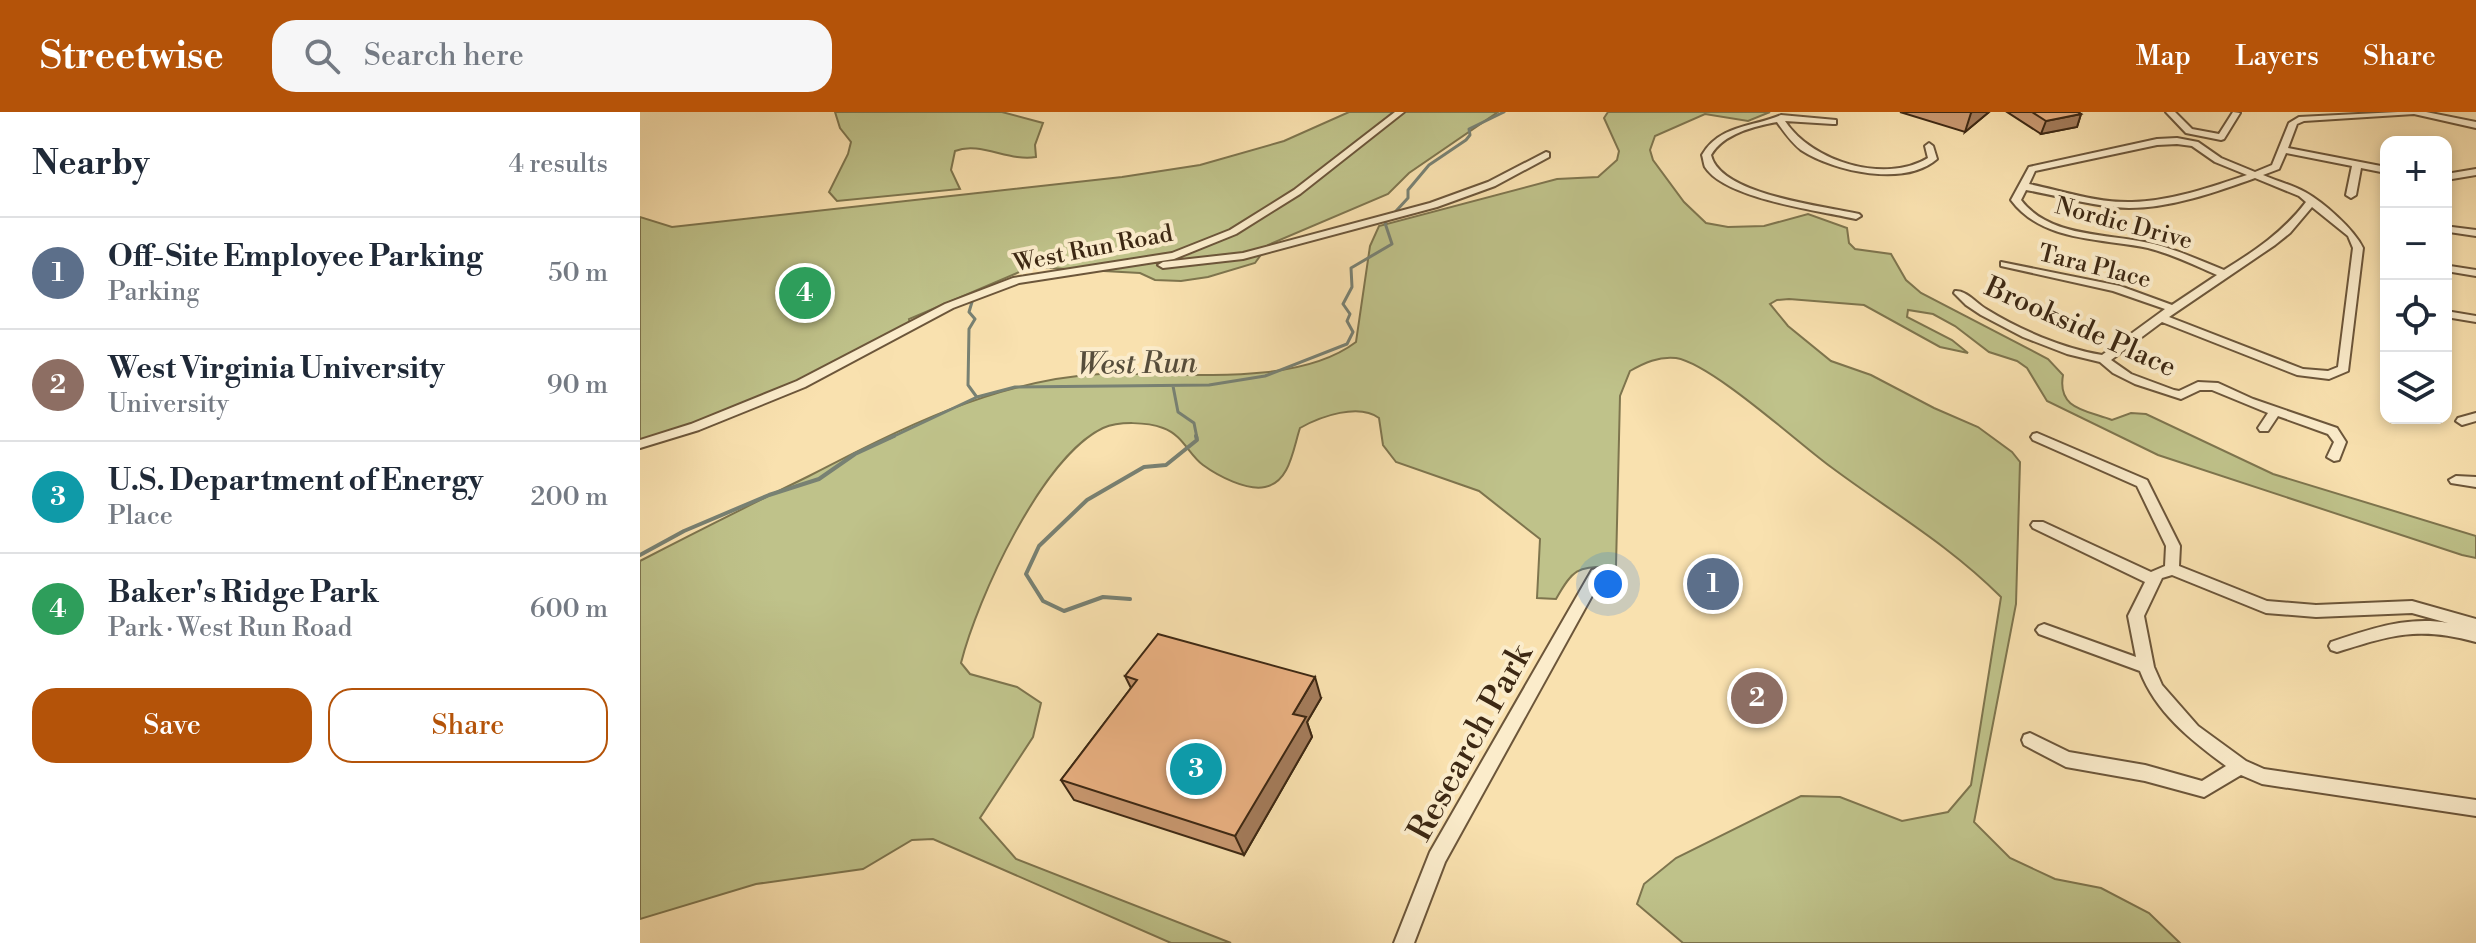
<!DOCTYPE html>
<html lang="en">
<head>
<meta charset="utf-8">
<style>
	:root { --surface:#fff; --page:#f6f6f7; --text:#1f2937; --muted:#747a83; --line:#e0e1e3; --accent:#b45309 }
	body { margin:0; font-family:"Libre Bodoni",serif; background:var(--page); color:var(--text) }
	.controls { position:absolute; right:24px; top:24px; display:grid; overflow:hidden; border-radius:16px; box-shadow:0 4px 12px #0003 }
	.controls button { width:72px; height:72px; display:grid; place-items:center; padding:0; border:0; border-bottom:2px solid var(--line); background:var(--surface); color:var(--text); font:40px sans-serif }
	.you { position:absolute; left:968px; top:472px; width:28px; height:28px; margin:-20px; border:6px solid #fff; border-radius:50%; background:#1a73e8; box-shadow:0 0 0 12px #1a73e833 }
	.badge { display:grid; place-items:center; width:52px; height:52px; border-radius:50%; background:var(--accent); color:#fff; font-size:26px; font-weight:700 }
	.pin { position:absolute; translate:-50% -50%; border:4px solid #fff; box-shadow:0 2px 8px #0006 }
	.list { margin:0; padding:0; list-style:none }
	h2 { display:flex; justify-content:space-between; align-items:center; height:104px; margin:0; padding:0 32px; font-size:34px }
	h2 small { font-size:26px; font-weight:400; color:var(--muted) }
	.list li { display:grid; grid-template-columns:52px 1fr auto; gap:24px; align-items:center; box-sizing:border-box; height:112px; padding:0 32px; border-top:2px solid var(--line) }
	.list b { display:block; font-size:30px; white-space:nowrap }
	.list p { margin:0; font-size:26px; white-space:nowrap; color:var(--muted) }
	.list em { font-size:26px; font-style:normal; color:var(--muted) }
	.actions { display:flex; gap:16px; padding:24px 32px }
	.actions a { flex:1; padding:18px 0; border:2px solid var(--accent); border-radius:24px; text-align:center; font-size:28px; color:var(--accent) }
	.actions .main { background:var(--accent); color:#fff }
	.icon { flex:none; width:44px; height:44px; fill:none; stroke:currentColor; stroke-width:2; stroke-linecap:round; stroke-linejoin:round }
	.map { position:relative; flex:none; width:1836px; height:831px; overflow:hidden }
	header { display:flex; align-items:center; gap:48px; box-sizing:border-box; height:112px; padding:0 40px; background:var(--accent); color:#fff }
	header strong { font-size:38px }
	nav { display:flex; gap:44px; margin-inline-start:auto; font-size:28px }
	.search { width:560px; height:72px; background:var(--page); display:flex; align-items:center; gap:20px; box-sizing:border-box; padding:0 28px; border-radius:24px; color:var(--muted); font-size:30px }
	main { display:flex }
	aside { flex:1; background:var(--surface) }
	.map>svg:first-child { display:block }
	.green { fill:#bfc28a; stroke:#7e754e; stroke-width:2 }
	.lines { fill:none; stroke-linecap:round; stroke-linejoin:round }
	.stream-far1 { stroke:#788173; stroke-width:3 }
	.stream { stroke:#788173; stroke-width:4 }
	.minor-casing { stroke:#6c563a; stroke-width:4 }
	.minor { fill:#fbeccb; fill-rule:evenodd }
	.wall { fill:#c99870; stroke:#3d2813; stroke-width:2 }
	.shaded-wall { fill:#a47c5b; stroke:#3d2813; stroke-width:2 }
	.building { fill:#eab182; stroke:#3d2813; stroke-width:2 }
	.labels { text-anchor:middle; stroke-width:8; stroke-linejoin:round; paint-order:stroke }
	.far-street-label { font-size:24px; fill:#3d2813; stroke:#fbeccb }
	.street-label { font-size:28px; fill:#3d2813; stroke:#fbeccb }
	.water-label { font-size:30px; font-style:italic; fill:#564d3b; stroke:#fbeccb }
	.near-street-label { font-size:34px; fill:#3d2813; stroke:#fbeccb }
</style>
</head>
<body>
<header>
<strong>Streetwise</strong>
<div class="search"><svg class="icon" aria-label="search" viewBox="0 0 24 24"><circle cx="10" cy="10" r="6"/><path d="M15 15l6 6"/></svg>Search here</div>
<nav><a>Map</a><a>Layers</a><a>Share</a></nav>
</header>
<main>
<aside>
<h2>Nearby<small>4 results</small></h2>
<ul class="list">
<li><span class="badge" style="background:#5c6f8a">1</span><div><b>Off-Site Employee Parking</b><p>Parking</p></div><em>50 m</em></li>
<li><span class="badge" style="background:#8d6e63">2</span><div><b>West Virginia University</b><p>University</p></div><em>90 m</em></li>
<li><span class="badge" style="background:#0f9aa8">3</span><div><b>U.S. Department of Energy</b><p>Place</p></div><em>200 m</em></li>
<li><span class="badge" style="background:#2e9e5b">4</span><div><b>Baker's Ridge Park</b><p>Park · West Run Road</p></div><em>600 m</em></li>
</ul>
<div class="actions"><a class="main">Save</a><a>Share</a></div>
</aside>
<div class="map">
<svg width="1836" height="831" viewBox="0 0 1836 831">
	<rect width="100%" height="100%" fill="#f9e1af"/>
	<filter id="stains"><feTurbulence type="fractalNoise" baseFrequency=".0025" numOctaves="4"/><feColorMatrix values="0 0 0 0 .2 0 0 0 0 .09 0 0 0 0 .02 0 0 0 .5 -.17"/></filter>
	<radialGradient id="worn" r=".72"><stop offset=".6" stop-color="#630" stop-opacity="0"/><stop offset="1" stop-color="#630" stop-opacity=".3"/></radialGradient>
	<path class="green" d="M 195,0 L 362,0 L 403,11 L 395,33 L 396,45 C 369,50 340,29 315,39 L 311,58 L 320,77 L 197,89 L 189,80 L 208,42 L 211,30 L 200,16 Z
		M 709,0 L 858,0 L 769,61 L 748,82 L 628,133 L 615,151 L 568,165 L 541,169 L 515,168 L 500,161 L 391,155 L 269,207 L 270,212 C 183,257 96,304 0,328 L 0,105 L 32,115 L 482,65 L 560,53 L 644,29 Z
		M 968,0 L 1130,0 L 1108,9 L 1065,2 L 1015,24 L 1010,38 L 1013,48 L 1044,90 L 1066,111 L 1088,115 L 1124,114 L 1168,102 L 1207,116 L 1209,131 L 1215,137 L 1251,142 L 1266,168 L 1281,181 L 1408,247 L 1423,263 C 1417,297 1445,298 1472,308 L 1491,301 L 1506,302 L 1633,362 L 1836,424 L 1836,446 L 1822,443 L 1518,343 L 1407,289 L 1387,256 L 1377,249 L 1349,240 L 1315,214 L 1293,202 L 1268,198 L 1267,205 L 1312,228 L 1328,241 L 1300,235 L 1224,193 L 1149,187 L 1137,188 L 1130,192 L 1148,214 L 1191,249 L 1231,263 L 1294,296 L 1338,315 L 1372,340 L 1380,350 L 1376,492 L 1334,710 L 1370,746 L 1415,767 L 1461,776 L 1509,801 L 1540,831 L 1043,831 L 997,792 L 1004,772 L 1036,746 L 1161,684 L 1200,685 L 1262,709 L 1308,700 L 1331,673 L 1361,485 C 1308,432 1250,399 1191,355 C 1158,331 1072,252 1036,246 C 1019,244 1004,251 990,259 L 980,284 L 976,454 C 938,456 935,453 916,487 L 897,486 L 900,427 L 839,379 L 756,350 L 743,333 L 739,306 C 719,291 681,304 660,316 C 653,337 650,370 625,375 C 607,379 578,364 563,353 C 549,343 543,323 523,316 C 507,310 479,309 463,316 C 402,345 337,487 321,551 L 330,562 L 377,575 L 401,591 L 393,625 L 340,706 L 376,747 L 591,831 L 531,831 L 293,727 L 272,728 L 223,757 L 116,772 L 0,807 L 0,449 C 56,420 112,392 169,364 C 260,317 355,268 460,262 C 534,259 654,277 716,230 L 730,134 L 739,114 L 917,67 L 958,65 L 977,48 L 979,39 L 964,6 Z"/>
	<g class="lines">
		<path class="stream-far1" d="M 332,190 L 329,200 L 335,207 L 329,217 L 328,273 L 336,284
			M 533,274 L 538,300 L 554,311 L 557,326
			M 250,326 L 337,285 L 375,275 L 569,273 L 625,264 L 707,232 L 713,220 L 707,209 L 710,202 L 703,192 L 712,175 L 711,156 L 752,132 L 745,111 L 768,86 L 768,78 L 789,53 L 826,28 L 830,23 L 829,17 L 864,0"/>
		<path class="stream" d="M 0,443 L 44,419 L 129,383 L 179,367 L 215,342 L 254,324
			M 490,487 L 463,485 L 424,499 L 403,489 L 386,462 L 399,434 L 447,388 L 504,355 L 526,353 L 557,328 L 556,324"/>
		<defs>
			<path id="minor" d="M 755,0 L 764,0 L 660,82 L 596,122 L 534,147 L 379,171 L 313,196 L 165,275 L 59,318 L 0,336 L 0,328 L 51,312 L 157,269 L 305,192 L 373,166 L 532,141 L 590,118 L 654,78 Z
				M 1526,0 L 1535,0 L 1552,17 L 1579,22 L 1593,0 L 1600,1 L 1584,27 L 1581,28 L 1546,21 Z
				M 1758,0 L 1786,0 L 1836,10 L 1836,16 L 1774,2 L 1664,9 L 1657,12 L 1648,36 L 1746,55 L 1746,61 L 1721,56 L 1716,83 L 1711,86 L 1706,83 L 1712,54 L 1646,41 L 1639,57 L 1623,63 C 1637,69 1652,73 1665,80 C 1683,90 1714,117 1723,136 L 1708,259 L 1689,267 L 1657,263 L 1522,210 L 1471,248 L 1491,262 L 1534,278 L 1539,279 L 1558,270 L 1578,271 L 1613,287 L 1697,316 L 1706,330 L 1699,348 L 1694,349 L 1687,345 L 1694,330 L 1688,322 L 1638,304 L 1628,319 L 1620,319 L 1618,316 L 1628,301 L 1572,278 L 1560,278 L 1541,287 L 1495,272 L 1473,261 L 1460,250 L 1427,242 L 1383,225 L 1341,203 L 1326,193 L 1314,181 L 1315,179 C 1326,178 1336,191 1346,197 C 1380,218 1422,236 1462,243 L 1525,197 L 1473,179 L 1361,154 L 1361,150 L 1480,174 L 1532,193 L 1577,163 C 1554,153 1532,142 1508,136 C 1461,126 1402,130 1371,88 L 1389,55 L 1517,27 L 1537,26 L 1558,30 L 1581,46 L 1615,60 L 1632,53 L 1649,11 L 1659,5 ZM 1537,32 L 1552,34 L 1575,50 L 1607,63 C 1571,75 1531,89 1492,90 C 1457,91 1423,79 1389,72 L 1395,59 L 1517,33 ZM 1615,66 L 1659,84 L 1666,90 C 1644,119 1615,139 1584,158 C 1561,149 1538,138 1514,132 C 1471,121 1411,127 1381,88 L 1386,78 C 1420,84 1454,95 1489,96 C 1531,96 1576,80 1615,66 ZM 1672,95 L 1708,124 L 1713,136 L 1698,255 L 1688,259 L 1663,257 L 1529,205 L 1635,133 L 1650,121 Z
				M 1141,3 L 1196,8 L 1196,12 L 1193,12 L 1145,9 C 1172,50 1245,72 1288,46 L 1285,34 L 1289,31 L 1293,34 L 1297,47 C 1265,75 1195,60 1161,38 C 1151,30 1144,20 1137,10 C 1114,14 1083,22 1071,43 C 1080,83 1184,94 1219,102 L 1221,104 L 1216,107 C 1181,99 1085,87 1065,55 C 1064,53 1063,46 1062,43 C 1079,13 1113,15 1141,3 Z
				M 906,40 L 909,41 L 909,45 L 855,74 L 797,95 L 603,147 L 523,156 L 518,153 L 523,150 L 603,141 L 790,91 L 848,70 Z
				M 1836,57 L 1836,63 L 1806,68 L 1806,62 Z
				M 1812,115 L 1836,118 L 1836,124 L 1809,120 L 1807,118 Z
				M 1810,154 L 1836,158 L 1836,164 L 1806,159 L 1806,155 Z
				M 1806,199 L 1836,204 L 1836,210 L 1806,205 Z
				M 1836,301 L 1836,309 L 1822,313 L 1816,309 L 1818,306 Z
				M 1397,321 L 1507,368 L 1540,434 L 1539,454 L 1627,489 L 1676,493 L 1772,489 L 1836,507 L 1836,530 C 1779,514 1751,523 1697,540 L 1691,538 L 1689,534 L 1691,530 C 1730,517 1767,504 1808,511 L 1772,501 L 1676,505 L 1626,501 L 1532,463 L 1522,466 L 1504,504 L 1514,555 L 1522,573 L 1558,614 L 1606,649 L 1624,657 L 1836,688 L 1836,704 L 1622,672 L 1601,663 L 1564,685 L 1505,669 L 1426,655 L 1384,633 L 1382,628 L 1384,623 L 1390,621 L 1429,640 L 1505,653 L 1562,669 L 1586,654 C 1551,628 1516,601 1500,559 L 1399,522 L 1396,518 L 1399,514 L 1404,512 L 1496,545 L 1488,504 L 1505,470 L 1393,416 L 1391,413 L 1393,410 L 1403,410 L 1511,460 L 1525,454 L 1526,434 L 1497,374 L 1393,328 L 1391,325 L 1393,322 Z
				M 1816,364 L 1836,365 L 1836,375 L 1811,371 L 1809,368 Z
				M 957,457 L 962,458 L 964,462 L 805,750 L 774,831 L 754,831 L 790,740 L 952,458 Z"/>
		</defs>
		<use href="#minor" class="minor-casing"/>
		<use href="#minor" class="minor"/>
	</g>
	<path class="wall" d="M 1260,0 L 1349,0 L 1325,20 Z
		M 1367,0 L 1438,0 L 1441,2 L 1437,15 L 1401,22 Z
		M 485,564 L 681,586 L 667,610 L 672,625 L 604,743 L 434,688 L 421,668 L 491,576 Z"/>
	<path class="shaded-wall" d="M 1332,0 L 1349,0 L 1325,20 L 1331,1 Z
		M 1441,2 L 1437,15 L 1401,22 L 1406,9 Z
		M 675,565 L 681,586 L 667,610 L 672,625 L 604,743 L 595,724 L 653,602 Z"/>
	<path class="building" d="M 1392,0 L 1438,0 L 1441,2 L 1406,9 Z
		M 518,522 L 675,565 L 653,602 L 666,605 L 595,724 L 421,668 L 497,568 L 485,564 Z"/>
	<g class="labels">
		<g class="far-street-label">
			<text transform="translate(1484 111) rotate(15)" y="8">Nordic Drive</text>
			<text transform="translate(453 136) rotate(-11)" y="8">West Run Road</text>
			<text transform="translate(1455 154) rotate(14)" y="8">Tara Place</text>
		</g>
		<g class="street-label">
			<text transform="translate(1441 214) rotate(24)" y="10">Brookside Place</text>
		</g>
		<g class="water-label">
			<text transform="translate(497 251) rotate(-1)" y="10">West Run</text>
		</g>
		<g class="near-street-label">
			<text transform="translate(829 630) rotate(-61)" y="12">Research Park</text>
		</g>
	</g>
	<rect width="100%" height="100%" filter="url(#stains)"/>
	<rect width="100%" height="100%" fill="url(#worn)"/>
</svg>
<div class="controls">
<button>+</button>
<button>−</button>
<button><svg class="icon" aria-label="locate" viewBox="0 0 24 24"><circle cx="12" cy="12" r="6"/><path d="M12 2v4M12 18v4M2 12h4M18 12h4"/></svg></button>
<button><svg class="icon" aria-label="layers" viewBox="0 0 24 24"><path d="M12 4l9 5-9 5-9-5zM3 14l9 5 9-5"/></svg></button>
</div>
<div class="you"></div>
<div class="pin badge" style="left:1073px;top:472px;background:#5c6f8a">1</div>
<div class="pin badge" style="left:1117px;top:586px;background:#8d6e63">2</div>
<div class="pin badge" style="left:556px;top:657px;background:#0f9aa8">3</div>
<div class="pin badge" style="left:165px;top:181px;background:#2e9e5b">4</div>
</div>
</main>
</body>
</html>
